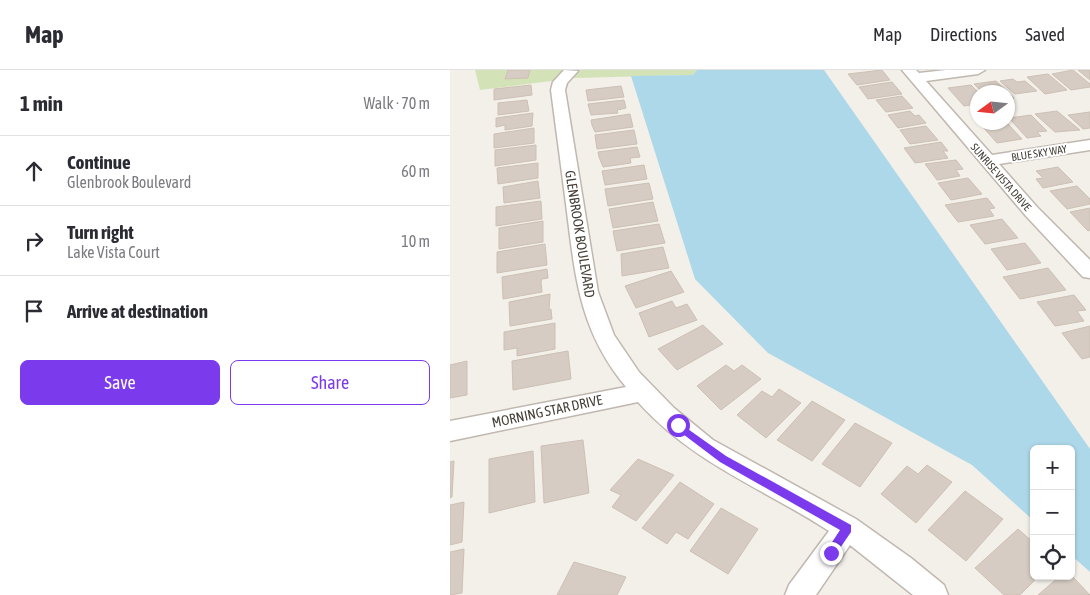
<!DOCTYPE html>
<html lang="en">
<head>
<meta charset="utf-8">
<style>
	:root { --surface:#fff; --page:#f7f7f7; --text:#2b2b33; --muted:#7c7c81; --line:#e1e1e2; --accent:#7c3aed }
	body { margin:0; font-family:"Asap Condensed",sans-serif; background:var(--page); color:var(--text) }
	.controls { position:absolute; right:15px; bottom:15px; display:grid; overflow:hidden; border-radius:8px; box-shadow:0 1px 4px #0004 }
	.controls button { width:45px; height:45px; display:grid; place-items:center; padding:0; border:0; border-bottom:1px solid var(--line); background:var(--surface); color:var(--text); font:25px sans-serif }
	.compass { position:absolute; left:520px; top:15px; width:45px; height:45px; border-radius:50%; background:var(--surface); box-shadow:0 1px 4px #0004; rotate:255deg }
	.stop { position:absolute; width:15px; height:15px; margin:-11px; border:4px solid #7c3aed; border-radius:50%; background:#fff }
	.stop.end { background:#7c3aed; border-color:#fff; box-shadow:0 1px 5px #0008 }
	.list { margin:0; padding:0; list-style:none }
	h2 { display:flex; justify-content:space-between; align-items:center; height:65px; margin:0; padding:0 20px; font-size:21px }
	h2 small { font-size:16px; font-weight:400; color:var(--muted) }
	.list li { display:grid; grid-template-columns:32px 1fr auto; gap:15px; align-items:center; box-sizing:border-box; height:70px; padding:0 20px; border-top:1px solid var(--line) }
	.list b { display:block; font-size:19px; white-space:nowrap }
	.list p { margin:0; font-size:16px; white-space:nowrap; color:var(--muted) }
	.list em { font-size:16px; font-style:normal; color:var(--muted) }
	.actions { display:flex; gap:10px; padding:15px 20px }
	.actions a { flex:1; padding:11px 0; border:1px solid var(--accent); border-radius:8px; text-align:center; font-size:18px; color:var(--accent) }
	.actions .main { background:var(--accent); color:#fff }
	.icon { flex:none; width:28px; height:28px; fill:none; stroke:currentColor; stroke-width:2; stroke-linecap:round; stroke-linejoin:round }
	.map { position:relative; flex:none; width:640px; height:525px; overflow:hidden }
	header { display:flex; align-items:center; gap:30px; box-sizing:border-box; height:70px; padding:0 25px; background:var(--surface); border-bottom:1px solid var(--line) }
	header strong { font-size:24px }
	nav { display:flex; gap:28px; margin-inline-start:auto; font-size:18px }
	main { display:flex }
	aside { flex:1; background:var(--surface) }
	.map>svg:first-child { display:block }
	.green { fill:#d4e3b7 }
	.water { fill:#add8e9 }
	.building { fill:#d6ccc3; stroke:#cdc0b4 }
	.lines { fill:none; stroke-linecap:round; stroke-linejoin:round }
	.street-casing { stroke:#c0b8b0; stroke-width:3 }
	.street { fill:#fff; fill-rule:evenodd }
	.route { fill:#7c3aed }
	.labels { text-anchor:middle; stroke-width:4; stroke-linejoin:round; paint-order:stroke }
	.far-street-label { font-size:11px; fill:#463f38; stroke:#fff }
	.street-label { font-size:14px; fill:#463f38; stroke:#fff }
</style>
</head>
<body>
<header>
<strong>Map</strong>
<nav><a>Map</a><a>Directions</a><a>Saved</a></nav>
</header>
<main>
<aside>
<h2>1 min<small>Walk · 70 m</small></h2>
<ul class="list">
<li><svg class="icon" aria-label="ahead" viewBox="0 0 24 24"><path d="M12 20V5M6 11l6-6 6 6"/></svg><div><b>Continue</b><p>Glenbrook Boulevard</p></div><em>60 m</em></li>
<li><svg class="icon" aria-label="right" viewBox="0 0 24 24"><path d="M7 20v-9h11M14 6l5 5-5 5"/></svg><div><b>Turn right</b><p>Lake Vista Court</p></div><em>10 m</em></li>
<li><svg class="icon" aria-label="arrive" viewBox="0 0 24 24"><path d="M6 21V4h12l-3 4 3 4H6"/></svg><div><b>Arrive at destination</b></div></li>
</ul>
<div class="actions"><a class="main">Save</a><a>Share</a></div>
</aside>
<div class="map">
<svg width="640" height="525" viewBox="0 0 640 525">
	<rect width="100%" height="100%" fill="#f3efe9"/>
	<path class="green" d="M 25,0 L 247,0 L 243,5 L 125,8 L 30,20 Z"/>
	<path class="water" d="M 247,0 L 374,0 L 640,379 L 640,502 L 621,485 L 621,379 L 584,379 L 584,451 L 522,395 L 318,283 L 245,209 L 181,6 L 243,5 Z"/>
	<path class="building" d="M 58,0 L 80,0 L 78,8 L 55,9 Z
		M 432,0 L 440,10 L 407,15 L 398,4 Z
		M 623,0 L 640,14 L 640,17 L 621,20 L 602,4 Z
		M 628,0 L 640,0 L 640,10 Z
		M 598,4 L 617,20 L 595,24 L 577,7 Z
		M 563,9 L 567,12 L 575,11 L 587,21 L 565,24 L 550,11 Z
		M 546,11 L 564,28 L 558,29 L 558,22 L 532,22 L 524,14 Z
		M 442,12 L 452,24 L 418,29 L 409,17 Z
		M 81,15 L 82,25 L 44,30 L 44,19 Z
		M 521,15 L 528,22 L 528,34 L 514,36 L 498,18 Z
		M 171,16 L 174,27 L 138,31 L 136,20 Z
		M 452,26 L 463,38 L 436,42 L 426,30 Z
		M 77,30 L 79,41 L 48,45 L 48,33 Z
		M 174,30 L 176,38 L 167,40 L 168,43 L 141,45 L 138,34 Z
		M 460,41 L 465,46 L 469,45 L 476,53 L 448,58 L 438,45 Z
		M 607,41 L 630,60 L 605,62 L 585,44 Z
		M 640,42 L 640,58 L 633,59 L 618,45 Z
		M 83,43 L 82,56 L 55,60 L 55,55 L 46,57 L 46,48 Z
		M 180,44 L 183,57 L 145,62 L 142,55 L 141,50 Z
		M 581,45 L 597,61 L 587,62 L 591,66 L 577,68 L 559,48 Z
		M 558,54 L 572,69 L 547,73 L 533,57 Z
		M 476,56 L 488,70 L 460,74 L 450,60 Z
		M 84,58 L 84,73 L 44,78 L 44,64 Z
		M 184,60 L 187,74 L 147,79 L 145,65 Z
		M 491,72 L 498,81 L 493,81 L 498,88 L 465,93 L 454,78 Z
		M 86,75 L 86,90 L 45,96 L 45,80 Z
		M 187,77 L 190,87 L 180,88 L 181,93 L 153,97 L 149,87 L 148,82 Z
		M 506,90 L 513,99 L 506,100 L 510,106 L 487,110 L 475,94 Z
		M 88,93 L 88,108 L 48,114 L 47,98 Z
		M 194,95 L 197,109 L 155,115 L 152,101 Z
		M 608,97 L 623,112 L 593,118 L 586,109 L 593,108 L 586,101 Z
		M 518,108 L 532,124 L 501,130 L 488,113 Z
		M 88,111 L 90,128 L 54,133 L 53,117 Z
		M 199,113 L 203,129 L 158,136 L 155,119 Z
		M 627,116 L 640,129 L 640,134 L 617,139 L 600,121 Z
		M 537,128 L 545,138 L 539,139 L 544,146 L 508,152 L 495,135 Z
		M 91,131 L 92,149 L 46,156 L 46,137 Z
		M 203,132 L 208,151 L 163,158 L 159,139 Z
		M 640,138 L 640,160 L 638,161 L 620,142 Z
		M 552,149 L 568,168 L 535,174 L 520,155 Z
		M 93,151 L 93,172 L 49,179 L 49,158 Z
		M 209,154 L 215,173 L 167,181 L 163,161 Z
		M 575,173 L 591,193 L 557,200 L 541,179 Z
		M 95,174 L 97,195 L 47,203 L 47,182 Z
		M 213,177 L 219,198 L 172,206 L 171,184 Z
		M 598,198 L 616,220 L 570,229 L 553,207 Z
		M 97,199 L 98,208 L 92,209 L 91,212 L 92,222 L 53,229 L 52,207 Z
		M 221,201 L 234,222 L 186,238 L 175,216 Z
		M 100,224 L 99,240 L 101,239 L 102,249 L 60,256 L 59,232 Z
		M 624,225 L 636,240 L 627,241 L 634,251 L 605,256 L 587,232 Z
		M 222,231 L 226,238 L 237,234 L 247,250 L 199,267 L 189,243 Z
		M 105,253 L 105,279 L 67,286 L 67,278 L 54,280 L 54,262 Z
		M 253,255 L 273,274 L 227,300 L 208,279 Z
		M 640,256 L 640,287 L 632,289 L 612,263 Z
		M 118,281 L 121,309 L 63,320 L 62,291 Z
		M 17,291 L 17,325 L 0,328 L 0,295 Z
		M 276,295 L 284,301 L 292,295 L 311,309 L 271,340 L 247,316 Z
		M 329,319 L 351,333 L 316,368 L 287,345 L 312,321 L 322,327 Z
		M 362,331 L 395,350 L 362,391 L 327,370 Z
		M 405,353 L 442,373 L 410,417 L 372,394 Z
		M 133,370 L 139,423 L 94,433 L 91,376 Z
		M 83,381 L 85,432 L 39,443 L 39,389 Z
		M 188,389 L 224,405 L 186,451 L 162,437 L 171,425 L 160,420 Z
		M 4,391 L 2,427 L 0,428 L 0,392 Z
		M 477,395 L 502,412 L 466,453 L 431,424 L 457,396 L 468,404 Z
		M 230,412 L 264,434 L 238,469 L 226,462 L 217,474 L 192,458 Z
		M 515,421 L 553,449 L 516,491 L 478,460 Z
		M 14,432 L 12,472 L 0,475 L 0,435 Z
		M 271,438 L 308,459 L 278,504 L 240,481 Z
		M 568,459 L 584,473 L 584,506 L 589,506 L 570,525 L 554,525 L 525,498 Z
		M 14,479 L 12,523 L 0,525 L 0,482 Z
		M 124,492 L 176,507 L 167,525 L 107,525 Z
		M 621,505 L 640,525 L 588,525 L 610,506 Z"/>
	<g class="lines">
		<defs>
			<path id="street" d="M 114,0 L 128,1 L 117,13 L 115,20 L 148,222 L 164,265 L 189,302 L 224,338 L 263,370 L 406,449 L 461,488 L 494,515 L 498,525 L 463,525 L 400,475 L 366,525 L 335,525 L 339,515 L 379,461 C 311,417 244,394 188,332 L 0,371 L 0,351 L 176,317 C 128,259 125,204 116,134 C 111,96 106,58 101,20 L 103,12 Z
				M 452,0 L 466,0 L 469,3 L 496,0 L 535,0 L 528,4 L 476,11 L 542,85 L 640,70 L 640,80 L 549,94 L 588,138 L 640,190 L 640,208 L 633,207 L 576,146 Z"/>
		</defs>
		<use href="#street" class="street-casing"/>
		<use href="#street" class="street"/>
	</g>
	<path class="route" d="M 228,352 L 276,386 L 401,455 L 401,462 L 384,487 L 381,488 L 375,483 L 390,460 L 270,392 L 225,358 L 223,355 Z"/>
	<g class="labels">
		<g class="far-street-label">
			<text transform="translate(589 83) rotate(-9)" y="4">BLUE SKY WAY</text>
			<text transform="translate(551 107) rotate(49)" y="4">SUNRISE VISTA DRIVE</text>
		</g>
		<g class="street-label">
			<text transform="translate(130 164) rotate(81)" y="5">GLENBROOK BOULEVARD</text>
			<text transform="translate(97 341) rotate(-12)" y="5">MORNING STAR DRIVE</text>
		</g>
	</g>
</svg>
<div class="controls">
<button>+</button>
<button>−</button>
<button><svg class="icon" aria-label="locate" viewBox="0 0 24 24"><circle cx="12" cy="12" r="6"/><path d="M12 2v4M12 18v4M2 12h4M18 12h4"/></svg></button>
</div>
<svg class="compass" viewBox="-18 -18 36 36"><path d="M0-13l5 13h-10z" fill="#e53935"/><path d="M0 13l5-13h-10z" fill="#7c7c81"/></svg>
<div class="stop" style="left:228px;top:355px"></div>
<div class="stop end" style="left:381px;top:483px"></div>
</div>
</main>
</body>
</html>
